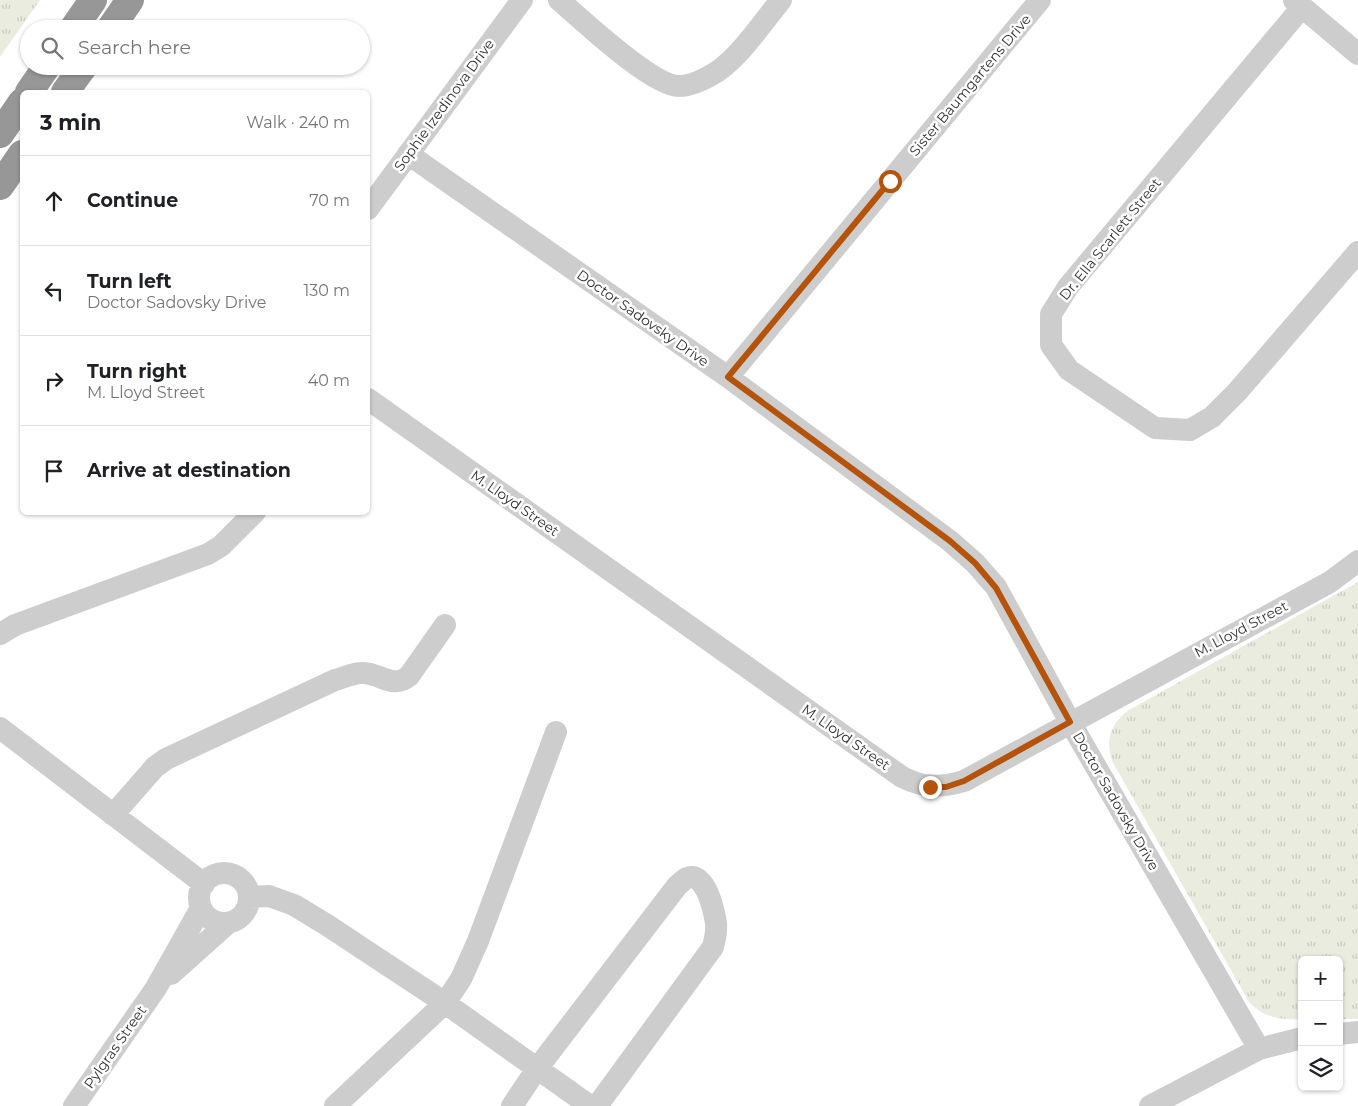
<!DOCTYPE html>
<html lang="en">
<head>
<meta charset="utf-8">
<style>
	:root { --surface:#fff; --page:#f6f6f6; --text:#202124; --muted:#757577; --line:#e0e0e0 }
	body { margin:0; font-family:Montserrat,sans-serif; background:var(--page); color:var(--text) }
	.controls { position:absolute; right:15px; bottom:15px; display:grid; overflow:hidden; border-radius:8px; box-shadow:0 1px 4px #0004 }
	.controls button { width:45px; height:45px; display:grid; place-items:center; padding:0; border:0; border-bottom:1px solid var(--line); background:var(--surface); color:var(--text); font:25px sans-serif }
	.stop { position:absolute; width:15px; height:15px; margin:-11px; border:4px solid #b45309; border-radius:50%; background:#fff }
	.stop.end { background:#b45309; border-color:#fff; box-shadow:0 1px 5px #0008 }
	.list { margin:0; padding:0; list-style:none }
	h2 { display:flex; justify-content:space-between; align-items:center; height:65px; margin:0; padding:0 20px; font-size:21px }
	h2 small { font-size:16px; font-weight:400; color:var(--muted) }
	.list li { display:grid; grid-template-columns:32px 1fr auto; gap:15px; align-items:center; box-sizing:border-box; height:90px; padding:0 20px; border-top:1px solid var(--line) }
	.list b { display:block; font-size:19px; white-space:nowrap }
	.list p { margin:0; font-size:16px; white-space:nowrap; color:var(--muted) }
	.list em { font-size:16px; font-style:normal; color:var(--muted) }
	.icon { flex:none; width:28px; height:28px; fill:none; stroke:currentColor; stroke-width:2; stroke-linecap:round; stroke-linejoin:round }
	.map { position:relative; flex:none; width:1358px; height:1106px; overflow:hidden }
	.search { position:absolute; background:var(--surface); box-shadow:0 1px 4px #0004; left:20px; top:20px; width:350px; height:55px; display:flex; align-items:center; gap:12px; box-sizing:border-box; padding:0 18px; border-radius:28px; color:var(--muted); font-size:19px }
	.panel { position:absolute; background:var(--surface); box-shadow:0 1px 4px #0004; left:20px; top:90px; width:350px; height:425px; border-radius:8px }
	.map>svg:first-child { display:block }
	.grass { fill:url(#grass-tufts) }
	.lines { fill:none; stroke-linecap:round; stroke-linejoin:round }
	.minor { stroke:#cdcdcd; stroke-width:22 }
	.motorway { stroke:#979797; stroke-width:28 }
	.route { stroke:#b45309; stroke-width:6 }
	.labels { text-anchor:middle; stroke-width:5; stroke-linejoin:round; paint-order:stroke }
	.street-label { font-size:14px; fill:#303030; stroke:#fff }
</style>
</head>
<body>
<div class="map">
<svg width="1358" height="1106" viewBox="0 0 1358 1106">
	<defs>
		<pattern id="grass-tufts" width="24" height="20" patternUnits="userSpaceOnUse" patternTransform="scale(1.25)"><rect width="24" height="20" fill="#e9ecde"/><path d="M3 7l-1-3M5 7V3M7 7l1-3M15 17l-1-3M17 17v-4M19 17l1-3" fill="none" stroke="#c8cbbf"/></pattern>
	</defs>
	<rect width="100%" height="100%" fill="#fff"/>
	<path class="grass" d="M 0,0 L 40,0 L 0,57 Z
		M 1358,582 L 1358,1019 L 1339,1019 L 1339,960 L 1302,960 L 1302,1019 C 1280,1020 1264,1018 1249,1002 L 1112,761 C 1105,739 1111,723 1129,710 Z"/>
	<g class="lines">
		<path class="minor" d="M 559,0 C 581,19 652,86 679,86 C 692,86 707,78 718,71 C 741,55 763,22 781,0
			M 1294,0 L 1358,54
			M 1302,7 L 1068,287 L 1051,314 L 1051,345 L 1069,370 L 1155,428 L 1190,430 L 1212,417 L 1237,392 L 1358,252
			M 408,154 L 728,377 L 950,541 L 975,563 L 996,587 L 1070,722 L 1259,1049
			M 368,209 L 522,0
			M 728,377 L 1040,0
			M 368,399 L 902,777 C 924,788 940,788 964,781 L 1330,582 L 1358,561
			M 0,634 L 15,625 L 208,554 L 221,546 L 255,512
			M 0,728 L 204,884
			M 113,815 L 155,767 L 166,759 L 335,680 C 343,678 353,673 361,673 C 380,672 392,690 409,676 L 445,625
			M199 898a25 25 0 1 1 50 0a25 25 0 1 1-50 0Z
			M 249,897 L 269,896 L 294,905 L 327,925 L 445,1003 L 590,1106
			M 171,974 L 228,923
			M 1339,1034 L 1358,1032
			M 74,1106 L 156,988 L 201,908
			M 335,1106 L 445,1003 L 461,979 L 478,941 L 556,732
			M 512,1106 L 536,1070 L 677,886 C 680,884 684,879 687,878 C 706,871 714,911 716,923 C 717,932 715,939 713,947 L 597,1106
			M 1150,1106 L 1259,1049 L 1302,1038"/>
		<path class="motorway" d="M 73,29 L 93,0
			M 110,29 L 130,0
			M 29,92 L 47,66
			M 65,92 L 84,66
			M 0,134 L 22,102
			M 0,186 L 22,154"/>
	</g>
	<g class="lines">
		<path class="route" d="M 890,181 L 728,377 L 950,541 L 975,563 L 996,588 L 1070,722 L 964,781 L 946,787 L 930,787"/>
	</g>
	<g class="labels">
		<g class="street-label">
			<text transform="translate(970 85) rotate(-50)" y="5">Sister Baumgartens Drive</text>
			<text transform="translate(444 105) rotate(-54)" y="5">Sophie Izedinova Drive</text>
			<text transform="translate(1110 239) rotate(-51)" y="5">Dr. Ella Scarlett Street</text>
			<text transform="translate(643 318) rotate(35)" y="5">Doctor Sadovsky Drive</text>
			<text transform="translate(515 503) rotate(35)" y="5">M. Lloyd Street</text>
			<text transform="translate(1241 629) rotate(-28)" y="5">M. Lloyd Street</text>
			<text transform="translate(846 737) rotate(35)" y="5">M. Lloyd Street</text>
			<text transform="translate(1116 801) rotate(60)" y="5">Doctor Sadovsky Drive</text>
			<text transform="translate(115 1047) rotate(-55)" y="5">Pylgras Street</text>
		</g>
	</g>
</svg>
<div class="controls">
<button>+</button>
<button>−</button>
<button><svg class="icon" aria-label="layers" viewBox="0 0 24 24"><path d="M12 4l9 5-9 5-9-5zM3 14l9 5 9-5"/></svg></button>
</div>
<div class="stop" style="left:890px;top:181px"></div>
<div class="stop end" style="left:930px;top:787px"></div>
<div class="search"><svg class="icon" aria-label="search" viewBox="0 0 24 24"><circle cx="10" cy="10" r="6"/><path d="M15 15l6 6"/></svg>Search here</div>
<section class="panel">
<h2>3 min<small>Walk · 240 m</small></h2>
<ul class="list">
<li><svg class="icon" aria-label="ahead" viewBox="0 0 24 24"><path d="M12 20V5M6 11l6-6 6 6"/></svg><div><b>Continue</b></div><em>70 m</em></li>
<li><svg class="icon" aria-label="left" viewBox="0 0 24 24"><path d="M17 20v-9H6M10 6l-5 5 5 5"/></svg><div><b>Turn left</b><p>Doctor Sadovsky Drive</p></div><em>130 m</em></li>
<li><svg class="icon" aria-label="right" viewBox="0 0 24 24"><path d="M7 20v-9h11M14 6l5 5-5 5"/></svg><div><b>Turn right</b><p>M. Lloyd Street</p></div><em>40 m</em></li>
<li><svg class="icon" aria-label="arrive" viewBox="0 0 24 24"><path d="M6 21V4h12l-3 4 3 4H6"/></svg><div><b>Arrive at destination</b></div></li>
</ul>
</section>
</div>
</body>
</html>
